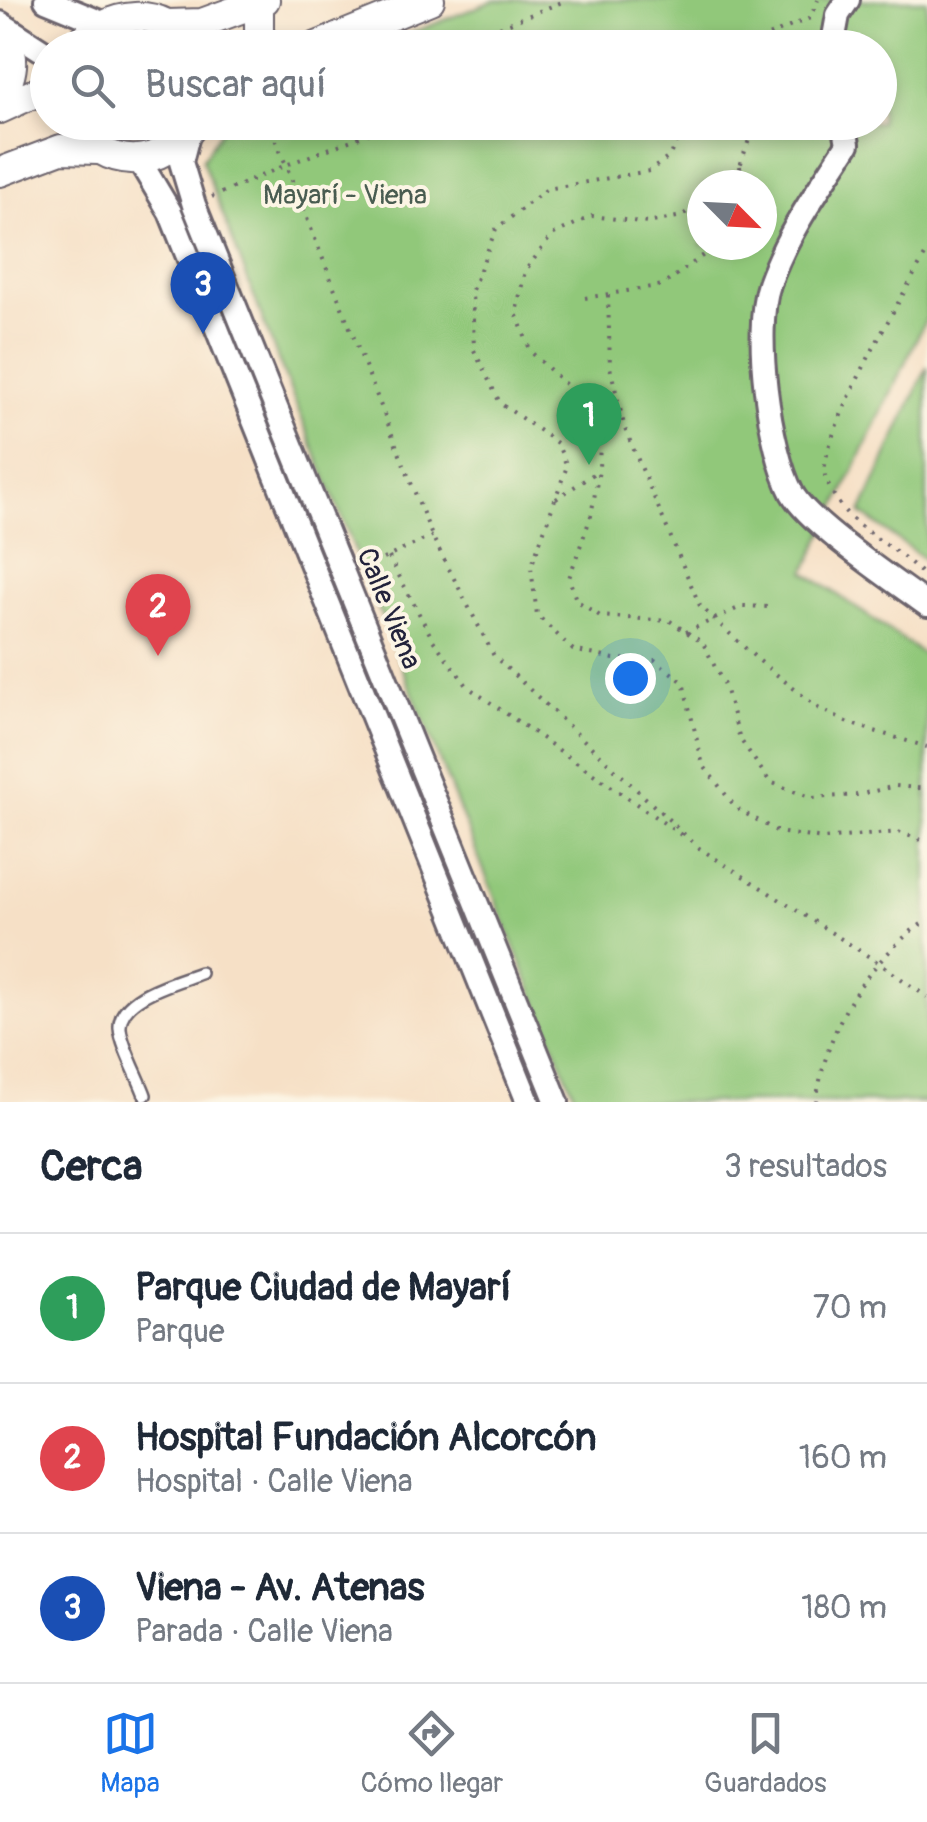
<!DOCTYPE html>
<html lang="es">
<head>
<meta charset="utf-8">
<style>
	:root { --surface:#fff; --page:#f6f6f7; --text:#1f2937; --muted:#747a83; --line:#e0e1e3; --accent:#1a73e8 }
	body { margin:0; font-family:Pangolin,sans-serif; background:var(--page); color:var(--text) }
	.compass { position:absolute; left:687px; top:170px; width:90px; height:90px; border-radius:50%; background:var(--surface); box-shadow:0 5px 15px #0003; rotate:114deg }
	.you { position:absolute; left:630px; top:678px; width:35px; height:35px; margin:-25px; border:8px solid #fff; border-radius:50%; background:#1a73e8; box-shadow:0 0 0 15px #1a73e833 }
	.badge { display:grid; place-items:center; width:65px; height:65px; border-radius:50%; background:var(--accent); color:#fff; font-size:32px; font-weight:700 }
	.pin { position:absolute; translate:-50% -82px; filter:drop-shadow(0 2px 5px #0008) }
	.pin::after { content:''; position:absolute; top:52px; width:35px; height:30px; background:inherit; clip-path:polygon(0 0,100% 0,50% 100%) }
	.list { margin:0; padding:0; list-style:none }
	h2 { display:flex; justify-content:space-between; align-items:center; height:130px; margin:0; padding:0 40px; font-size:42px }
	h2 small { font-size:32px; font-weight:400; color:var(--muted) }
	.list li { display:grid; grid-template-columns:65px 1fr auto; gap:30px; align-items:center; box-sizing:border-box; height:150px; padding:0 40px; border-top:2px solid var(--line) }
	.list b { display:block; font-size:38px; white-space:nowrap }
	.list p { margin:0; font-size:32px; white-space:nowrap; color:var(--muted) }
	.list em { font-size:32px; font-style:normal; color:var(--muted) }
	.icon { flex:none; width:55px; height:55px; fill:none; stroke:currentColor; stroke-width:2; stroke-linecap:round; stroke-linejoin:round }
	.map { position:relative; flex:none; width:927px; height:1102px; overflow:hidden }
	.search { position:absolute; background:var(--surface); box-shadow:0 5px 15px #0003; left:30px; right:30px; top:30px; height:110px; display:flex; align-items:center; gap:25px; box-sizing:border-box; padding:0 35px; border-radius:55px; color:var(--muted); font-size:38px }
	.sheet { height:580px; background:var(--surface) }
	nav { display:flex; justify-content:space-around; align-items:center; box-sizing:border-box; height:140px; border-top:2px solid var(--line); background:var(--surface); font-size:28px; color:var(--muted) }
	nav a { display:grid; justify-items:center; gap:5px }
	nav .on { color:var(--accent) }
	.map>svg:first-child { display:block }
	.green { fill:#91c87a; stroke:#5a755a; stroke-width:2.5; fill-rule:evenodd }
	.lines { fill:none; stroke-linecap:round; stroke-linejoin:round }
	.service-casing { stroke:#6c646c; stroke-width:16 }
	.minor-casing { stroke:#6c646c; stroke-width:28 }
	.tertiary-casing { stroke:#6c646c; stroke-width:32 }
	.path { stroke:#6c646c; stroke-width:4; stroke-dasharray:2.5 8; stroke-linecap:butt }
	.service { stroke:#fff; stroke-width:11 }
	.minor { stroke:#fff; stroke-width:22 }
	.tertiary { stroke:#fff; stroke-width:28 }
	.labels { text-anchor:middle; stroke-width:8; stroke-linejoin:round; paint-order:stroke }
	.park-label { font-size:28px; fill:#495c51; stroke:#fcf5e5 }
	.street-label { font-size:28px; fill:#22223b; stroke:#fcf5e5 }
</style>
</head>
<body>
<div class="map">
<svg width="927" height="1102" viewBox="0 0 927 1102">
	<rect width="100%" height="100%" fill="#fcf5e5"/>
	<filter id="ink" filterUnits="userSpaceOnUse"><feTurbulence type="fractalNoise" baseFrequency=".01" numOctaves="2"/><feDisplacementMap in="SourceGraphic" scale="20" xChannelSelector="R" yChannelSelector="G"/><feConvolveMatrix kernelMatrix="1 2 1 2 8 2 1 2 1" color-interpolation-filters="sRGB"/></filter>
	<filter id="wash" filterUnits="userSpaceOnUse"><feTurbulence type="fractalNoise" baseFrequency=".0048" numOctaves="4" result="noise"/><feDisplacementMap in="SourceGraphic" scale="40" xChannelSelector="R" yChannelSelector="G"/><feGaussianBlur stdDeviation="2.25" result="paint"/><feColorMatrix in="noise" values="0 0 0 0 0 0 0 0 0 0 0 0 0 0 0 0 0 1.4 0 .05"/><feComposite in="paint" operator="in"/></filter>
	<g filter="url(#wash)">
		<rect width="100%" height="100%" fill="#f6e0c6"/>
		<path class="green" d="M 495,0 L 927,0 L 927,317 L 805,572 L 927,657 L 927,1102 L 577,1102 L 277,357 L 202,160 L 226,123 L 880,122 L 880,48 L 376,47 ZM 702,185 L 762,185 L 762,245 L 702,245 Z
			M 927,367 L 927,561 L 861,513 Z"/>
	</g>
	<g filter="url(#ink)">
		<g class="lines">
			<defs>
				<path id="service" d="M 145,1095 C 139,1078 121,1045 120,1028 C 118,996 177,982 200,973"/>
				<path id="minor" d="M 46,0 L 102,23
					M 0,23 L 48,54
					M 832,48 L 838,15 L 848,0
					M 844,122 L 848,144 C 818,190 787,233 769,284 C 753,331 769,449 792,493 C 809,524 896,582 927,605
					M 188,135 L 181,162 L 194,205 L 557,1102
					M 139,160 L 170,212 L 528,1102"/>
				<path id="tertiary" d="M 259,2 L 259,36 L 272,48
					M 168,24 L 202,23 L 265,0
					M 0,31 C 20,56 12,75 0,102
					M 75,48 C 107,10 163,3 193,48
					M 312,48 L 430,0
					M 0,109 L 48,87
					M 72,122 C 105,172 162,171 196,122
					M 0,172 L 61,149 L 98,150"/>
			</defs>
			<use href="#service" class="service-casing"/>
			<use href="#minor" class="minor-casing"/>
			<use href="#tertiary" class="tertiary-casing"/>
			<path class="path" d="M 479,48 L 487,32 L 567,0
				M 740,48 L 810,18 L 818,0
				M 399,122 L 286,165 L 432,536 L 494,656 L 699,848 L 879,963 L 927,997
				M 493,122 L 529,136 L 562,122
				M 685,122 L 669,157 L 649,171 L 547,189 L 496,229 L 472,290 L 474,350 L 500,403 L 557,443 L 567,466 L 531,567 L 537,615 L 573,650 L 614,659 L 655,660 L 683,682 L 703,765 L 736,808 L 778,832 L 823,839 L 898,832 L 927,842
				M 740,166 L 742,185
				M 718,185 L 740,166 L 755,122
				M 212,197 L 286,165 L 268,122
				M 702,199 L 682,216 L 648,223 L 592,216 L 552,235 L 525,271 L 516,313 L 531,352 L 594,411 L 600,438 L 599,470 L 591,516 L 569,578 L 576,600 L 600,616 L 670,621 L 703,643 L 725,687 L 740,739 L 770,782 L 812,798 L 857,795 L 896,786 L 927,789
				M 608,295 L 610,367 L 625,429 L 700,606 L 756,658 L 818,708 L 848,723 L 927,747
				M 585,298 L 663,285 L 717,245
				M 556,499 L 598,471
				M 389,557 L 433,640 L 468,687 L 687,839
				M 364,568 L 432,536
				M 920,572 C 898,548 863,534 843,509 C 837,501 826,484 825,475 C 819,436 905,291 927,252
				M 686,632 L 743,606 L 768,607
				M 816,1102 C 825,1045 845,998 885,956 C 899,942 910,930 927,921"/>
			<use href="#service" class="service"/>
			<use href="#minor" class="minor"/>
			<use href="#tertiary" class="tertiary"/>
		</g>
	</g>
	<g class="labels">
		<g class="park-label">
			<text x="345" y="204">Mayarí - Viena</text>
		</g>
		<g class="street-label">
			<text transform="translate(390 608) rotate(68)" y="10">Calle Viena</text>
		</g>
	</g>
</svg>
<svg class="compass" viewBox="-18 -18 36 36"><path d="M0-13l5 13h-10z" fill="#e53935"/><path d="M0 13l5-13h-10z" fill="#747a83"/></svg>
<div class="you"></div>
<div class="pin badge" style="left:589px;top:465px;background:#2e9e5b">1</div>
<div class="pin badge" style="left:158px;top:656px;background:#e0444e">2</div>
<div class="pin badge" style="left:203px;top:334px;background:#1a4fb4">3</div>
<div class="search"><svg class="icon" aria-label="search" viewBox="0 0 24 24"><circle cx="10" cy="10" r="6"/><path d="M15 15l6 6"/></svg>Buscar aquí</div>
</div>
<section class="sheet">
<h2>Cerca<small>3 resultados</small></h2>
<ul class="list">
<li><span class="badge" style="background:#2e9e5b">1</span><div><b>Parque Ciudad de Mayarí</b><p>Parque</p></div><em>70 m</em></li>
<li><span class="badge" style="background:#e0444e">2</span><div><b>Hospital Fundación Alcorcón</b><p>Hospital · Calle Viena</p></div><em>160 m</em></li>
<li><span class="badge" style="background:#1a4fb4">3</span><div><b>Viena - Av. Atenas</b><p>Parada · Calle Viena</p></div><em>180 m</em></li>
</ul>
</section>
<nav>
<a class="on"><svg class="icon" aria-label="map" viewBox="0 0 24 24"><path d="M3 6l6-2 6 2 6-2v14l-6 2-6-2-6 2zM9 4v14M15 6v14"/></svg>Mapa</a>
<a><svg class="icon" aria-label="directions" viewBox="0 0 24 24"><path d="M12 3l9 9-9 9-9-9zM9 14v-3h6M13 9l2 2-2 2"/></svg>Cómo llegar</a>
<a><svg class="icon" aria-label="saved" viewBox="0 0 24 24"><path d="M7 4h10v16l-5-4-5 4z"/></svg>Guardados</a>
</nav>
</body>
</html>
